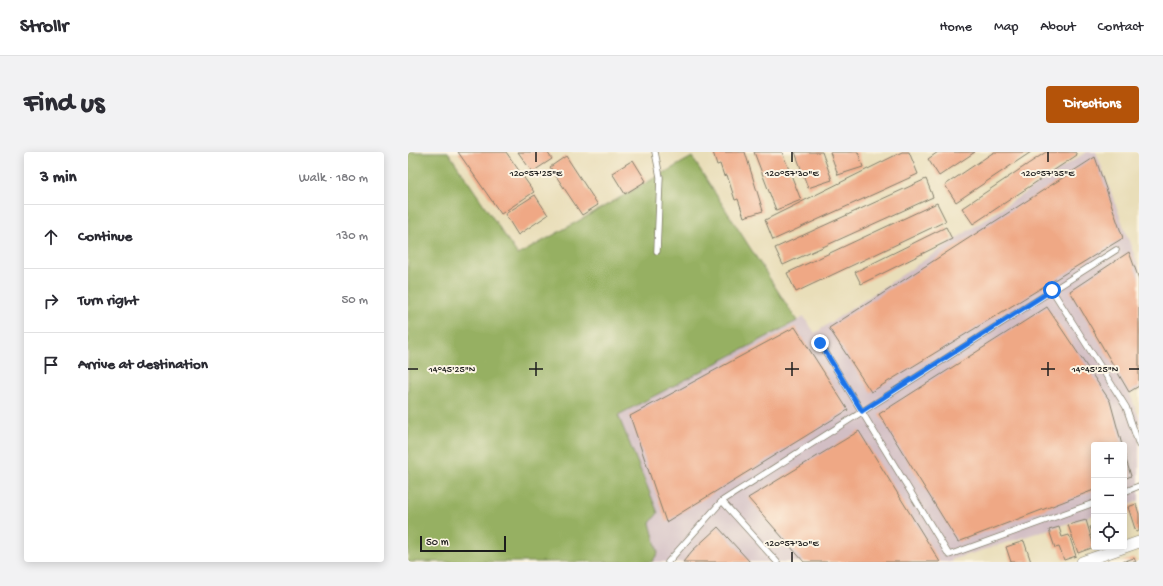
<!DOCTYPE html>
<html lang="en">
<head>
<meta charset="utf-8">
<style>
	:root { --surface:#fff; --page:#f2f2f3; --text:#2b2b33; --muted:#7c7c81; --line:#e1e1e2; --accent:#b45309 }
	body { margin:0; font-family:"Gochi Hand",sans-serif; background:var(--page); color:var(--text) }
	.controls { position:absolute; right:12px; bottom:12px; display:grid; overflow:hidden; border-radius:4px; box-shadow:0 2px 10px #0003 }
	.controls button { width:36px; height:36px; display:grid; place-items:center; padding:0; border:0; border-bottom:1px solid var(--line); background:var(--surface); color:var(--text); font:20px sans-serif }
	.scale { position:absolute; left:12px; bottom:10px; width:86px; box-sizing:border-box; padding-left:4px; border:2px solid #1c1c1c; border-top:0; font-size:11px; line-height:14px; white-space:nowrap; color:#1c1c1c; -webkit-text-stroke:3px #fcf5e5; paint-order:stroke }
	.stop { position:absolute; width:12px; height:12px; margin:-9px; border:3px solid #1a73e8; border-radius:50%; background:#fff }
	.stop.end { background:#1a73e8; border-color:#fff; box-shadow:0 1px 4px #0008 }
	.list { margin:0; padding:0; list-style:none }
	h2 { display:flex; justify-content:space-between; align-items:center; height:52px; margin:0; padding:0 16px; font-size:17px }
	h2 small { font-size:13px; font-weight:400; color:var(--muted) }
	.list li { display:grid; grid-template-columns:26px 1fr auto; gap:12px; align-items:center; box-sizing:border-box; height:64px; padding:0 16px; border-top:1px solid var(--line) }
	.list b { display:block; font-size:15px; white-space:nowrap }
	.list em { font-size:13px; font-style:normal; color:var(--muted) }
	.icon { flex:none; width:22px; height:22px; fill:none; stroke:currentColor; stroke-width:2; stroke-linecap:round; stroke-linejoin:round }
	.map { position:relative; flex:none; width:731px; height:410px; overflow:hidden; border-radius:4px }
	header { display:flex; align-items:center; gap:24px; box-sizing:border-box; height:56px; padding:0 20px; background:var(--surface); border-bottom:1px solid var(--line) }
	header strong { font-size:19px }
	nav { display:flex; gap:22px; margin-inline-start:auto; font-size:14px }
	.intro { display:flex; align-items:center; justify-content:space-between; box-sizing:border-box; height:96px; padding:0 24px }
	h1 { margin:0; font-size:28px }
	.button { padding:10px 18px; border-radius:4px; background:var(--accent); color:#fff; font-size:14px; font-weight:700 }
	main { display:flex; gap:24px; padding:0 24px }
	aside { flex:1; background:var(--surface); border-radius:4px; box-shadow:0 2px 10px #0003 }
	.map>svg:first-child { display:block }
	.industrial { fill:#d2bec4 }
	.forest { fill:#96b062; stroke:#59663f }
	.building { fill:#efa885 }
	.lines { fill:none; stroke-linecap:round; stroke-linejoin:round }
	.service-casing { stroke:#827d6a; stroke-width:7 }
	.minor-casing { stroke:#827d6a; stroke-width:12 }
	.service { stroke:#fff; stroke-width:5.5 }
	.minor { stroke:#fff; stroke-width:11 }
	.route { stroke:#1a73e8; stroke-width:5 }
	.ticks { fill:none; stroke:#1c1c1c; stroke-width:1.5 }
	.ticks-label { font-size:10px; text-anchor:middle; fill:#1c1c1c; stroke:#fcf5e5; stroke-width:4; stroke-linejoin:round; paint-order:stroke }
</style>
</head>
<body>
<header>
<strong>Strollr</strong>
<nav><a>Home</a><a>Map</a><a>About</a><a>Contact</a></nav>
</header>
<div class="intro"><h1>Find us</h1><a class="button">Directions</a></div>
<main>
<aside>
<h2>3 min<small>Walk · 180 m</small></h2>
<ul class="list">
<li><svg class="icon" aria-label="ahead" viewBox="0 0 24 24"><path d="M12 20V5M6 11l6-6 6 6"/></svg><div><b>Continue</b></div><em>130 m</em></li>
<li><svg class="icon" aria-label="right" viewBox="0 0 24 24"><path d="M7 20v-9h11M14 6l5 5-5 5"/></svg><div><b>Turn right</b></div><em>50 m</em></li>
<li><svg class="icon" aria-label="arrive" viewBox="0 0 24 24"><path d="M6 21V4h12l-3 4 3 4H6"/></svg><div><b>Arrive at destination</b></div></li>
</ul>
</aside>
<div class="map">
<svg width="731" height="410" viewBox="0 0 731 410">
	<rect width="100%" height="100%" fill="#fcf5e5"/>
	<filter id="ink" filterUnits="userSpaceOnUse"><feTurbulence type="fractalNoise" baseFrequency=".025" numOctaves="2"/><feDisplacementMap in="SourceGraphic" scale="8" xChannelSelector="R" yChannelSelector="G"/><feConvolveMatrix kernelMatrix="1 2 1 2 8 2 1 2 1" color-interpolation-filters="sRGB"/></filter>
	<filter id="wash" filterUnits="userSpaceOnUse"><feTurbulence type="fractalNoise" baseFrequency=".012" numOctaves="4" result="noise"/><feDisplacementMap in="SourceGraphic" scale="16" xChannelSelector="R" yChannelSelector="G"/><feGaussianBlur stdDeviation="0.9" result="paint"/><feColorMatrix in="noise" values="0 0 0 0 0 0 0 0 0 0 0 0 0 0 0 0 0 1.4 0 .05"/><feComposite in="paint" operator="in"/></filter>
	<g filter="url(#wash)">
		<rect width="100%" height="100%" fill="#e9deb9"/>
		<path class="industrial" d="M 678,0 L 688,0 L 731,116 L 731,237 L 722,242 L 731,266 L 731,349 L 716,354 L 716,293 L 686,293 L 686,363 L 543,408 L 544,410 L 244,410 L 250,401 L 209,263 L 396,165 L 407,181 Z"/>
		<path class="forest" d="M 0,0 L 40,0 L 110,103 L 284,5 L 389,169 L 210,263 L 250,361 L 242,371 L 250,401 L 244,410 L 0,410 Z"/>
		<g id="blocks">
			<path class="building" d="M 50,0 L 98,0 L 126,40 L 93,62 Z
				M 110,0 L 139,0 L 144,7 L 124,20 Z
				M 305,0 L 337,0 L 355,59 L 336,65 L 330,47 L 327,48 L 319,23 L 316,24 L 312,12 L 309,13 Z
				M 346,0 L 374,0 L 393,48 L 368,58 Z
				M 387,0 L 414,0 L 424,28 L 400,36 Z
				M 422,0 L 450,0 L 455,15 L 430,23 Z
				M 494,0 L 501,0 L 510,22 L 365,88 L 357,68 Z
				M 530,0 L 567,0 L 531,24 L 520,7 Z
				M 586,0 L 623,0 L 548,50 L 537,33 Z
				M 638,0 L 667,0 L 669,3 L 565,72 L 554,56 Z
				M 158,4 L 190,53 L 174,63 L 142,15 Z
				M 687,5 L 715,86 L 463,240 L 421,176 Z
				M 225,8 L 238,29 L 217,42 L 204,21 Z
				M 518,27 L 525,45 L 375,113 L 367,96 Z
				M 127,43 L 140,63 L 110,83 L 97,62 Z
				M 529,51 L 538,69 L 388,140 L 379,121 Z
				M 538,75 L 544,87 L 453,132 L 447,120 Z
				M 721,100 L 731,127 L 731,234 L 721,240 L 662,139 Z
				M 639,155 L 702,249 L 714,293 L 686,293 L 686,338 L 550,390 L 471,262 Z
				M 387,175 L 440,258 L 258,370 L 222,264 Z
				M 451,279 L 532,410 L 396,410 L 340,346 Z
				M 716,301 L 723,324 L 716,327 Z
				M 728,352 L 731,362 L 731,379 L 728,380 L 720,355 Z
				M 678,368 L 686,395 L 670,401 L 660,373 Z
				M 686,374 L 686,385 L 682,375 Z
				M 310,375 L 342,410 L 275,410 L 284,399 Z
				M 651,375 L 654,385 L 661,383 L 668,404 L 656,408 L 651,395 L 647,396 L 641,378 Z
				M 616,389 L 623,410 L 603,410 L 598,395 Z
				M 726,406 L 728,410 L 714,410 Z"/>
		</g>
	</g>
	<g filter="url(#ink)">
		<use href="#blocks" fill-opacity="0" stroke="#827d6a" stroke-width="1"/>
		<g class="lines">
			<defs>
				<path id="service" d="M 247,0 L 252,25 L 249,99
					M 644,138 L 718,255 L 731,293
					M 412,191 L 541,403 L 686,351
					M 716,340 L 731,334
					M 314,349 L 369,410
					M 260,410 L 314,349 L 708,98"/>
				<path id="minor" d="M 674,410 L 731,390"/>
			</defs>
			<use href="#service" class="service-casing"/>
			<use href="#minor" class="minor-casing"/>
			<use href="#service" class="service"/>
			<use href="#minor" class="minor"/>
		</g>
	</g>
	<g class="lines" filter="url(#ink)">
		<path class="route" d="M 412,191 L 454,259 L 644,138"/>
	</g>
	<path class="ticks" d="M 128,0 L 128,10M 384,0 L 384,10M 640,0 L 640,10M 128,210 L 128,224M 384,210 L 384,224M 640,210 L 640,224M 0,217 L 10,217M 121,217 L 135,217M 377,217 L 391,217M 633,217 L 647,217M 721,217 L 731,217M 384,400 L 384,410"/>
	<g class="ticks-label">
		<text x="128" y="24">120°57'25"E</text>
		<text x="384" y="24">120°57'30"E</text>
		<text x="640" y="24">120°57'35"E</text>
		<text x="44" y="220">14°45'25"N</text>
		<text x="687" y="220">14°45'25"N</text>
		<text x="384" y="394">120°57'30"E</text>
	</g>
</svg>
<div class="controls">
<button>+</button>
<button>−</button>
<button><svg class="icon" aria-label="locate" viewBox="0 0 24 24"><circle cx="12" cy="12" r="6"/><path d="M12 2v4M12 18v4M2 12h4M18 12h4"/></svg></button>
</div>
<div class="scale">50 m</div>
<div class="stop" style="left:644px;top:138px"></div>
<div class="stop end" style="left:412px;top:191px"></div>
</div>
</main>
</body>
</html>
